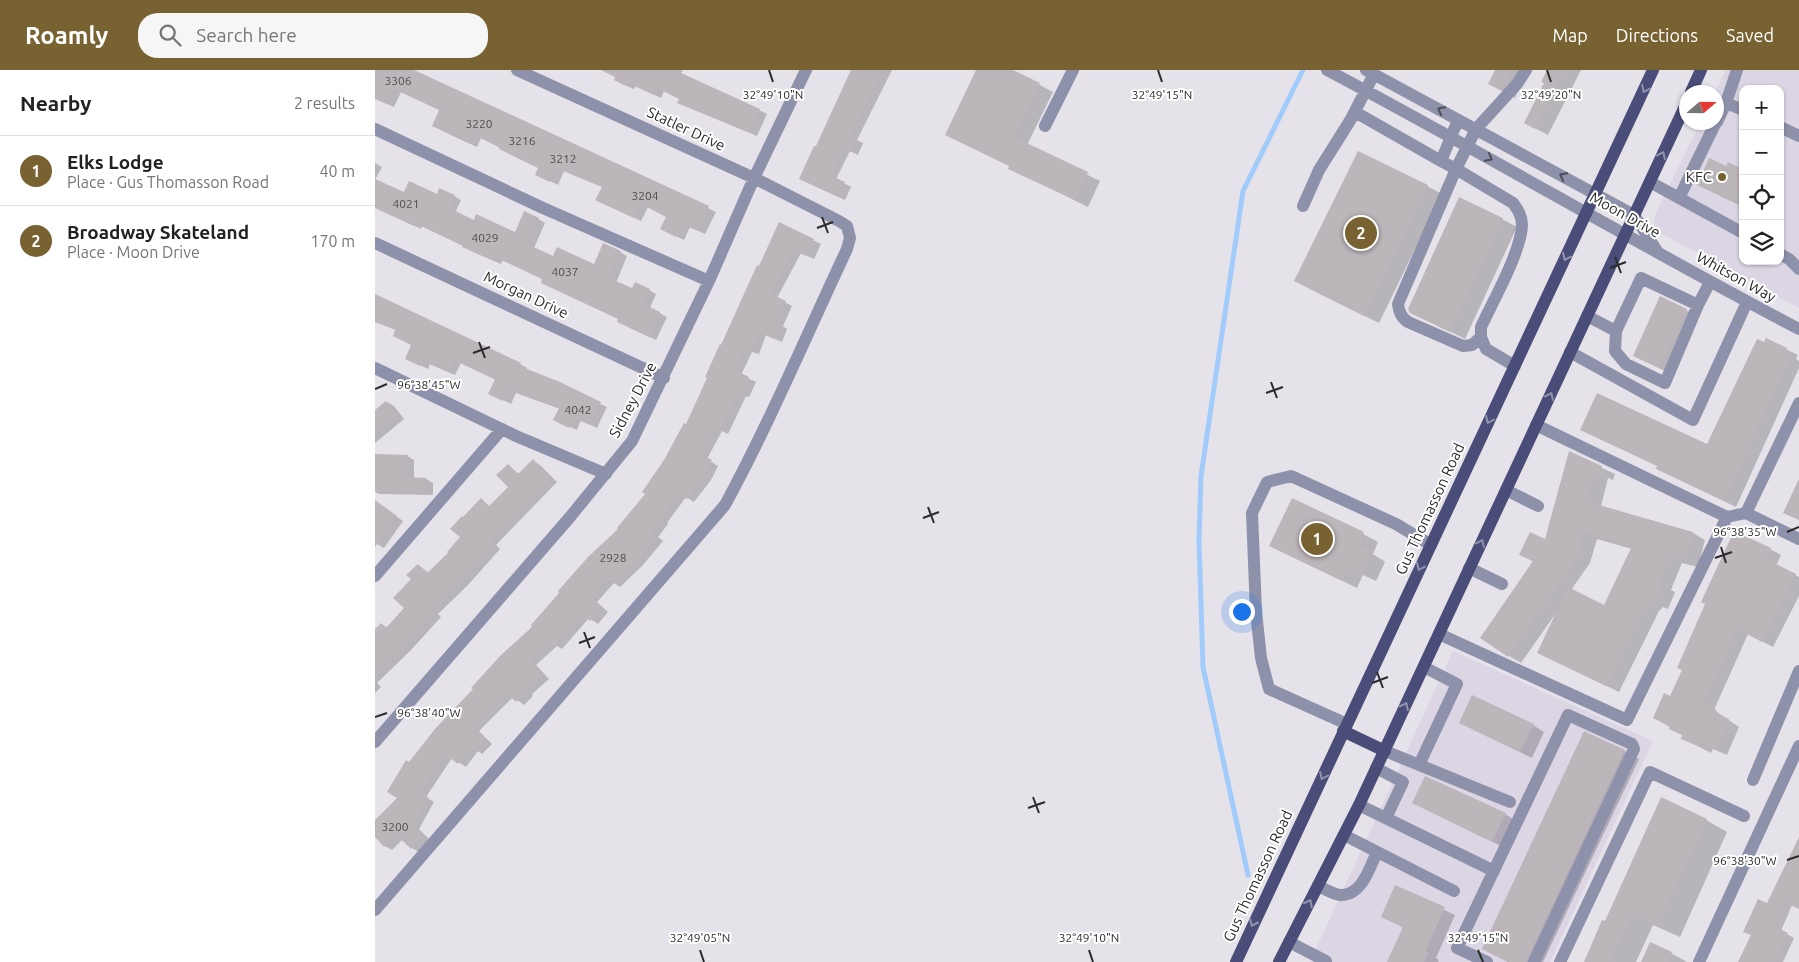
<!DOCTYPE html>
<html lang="en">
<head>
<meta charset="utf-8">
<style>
	:root { --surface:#fff; --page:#f6f6f6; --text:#222; --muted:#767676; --line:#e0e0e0; --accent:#796232 }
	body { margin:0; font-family:Ubuntu,sans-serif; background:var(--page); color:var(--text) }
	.controls { position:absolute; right:15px; top:15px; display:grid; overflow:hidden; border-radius:10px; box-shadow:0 1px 4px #0004 }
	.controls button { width:45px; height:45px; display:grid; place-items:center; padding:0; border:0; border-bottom:1px solid var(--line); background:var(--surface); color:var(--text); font:25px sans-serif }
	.compass { position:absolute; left:1304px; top:15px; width:45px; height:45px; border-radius:50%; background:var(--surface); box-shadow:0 1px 4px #0004; rotate:70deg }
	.you { position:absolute; left:866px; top:541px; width:18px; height:18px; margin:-12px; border:4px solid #fff; border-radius:50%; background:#1a73e8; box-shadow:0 0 0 8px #1a73e833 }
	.badge { display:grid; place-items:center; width:32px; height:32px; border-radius:50%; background:var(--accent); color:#fff; font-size:16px; font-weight:700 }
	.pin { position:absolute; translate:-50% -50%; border:2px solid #fff; box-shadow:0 1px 5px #0006 }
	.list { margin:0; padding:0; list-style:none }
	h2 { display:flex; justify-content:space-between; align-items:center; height:65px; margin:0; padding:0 20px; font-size:21px }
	h2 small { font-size:16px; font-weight:400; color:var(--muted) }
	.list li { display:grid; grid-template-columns:32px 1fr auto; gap:15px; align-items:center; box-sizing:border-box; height:70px; padding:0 20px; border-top:1px solid var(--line) }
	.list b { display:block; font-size:19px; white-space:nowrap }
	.list p { margin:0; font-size:16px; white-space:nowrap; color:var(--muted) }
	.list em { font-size:16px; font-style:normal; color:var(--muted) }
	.icon { flex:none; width:28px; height:28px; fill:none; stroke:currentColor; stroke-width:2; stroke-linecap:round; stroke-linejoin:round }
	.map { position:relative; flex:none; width:1424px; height:892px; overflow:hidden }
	header { display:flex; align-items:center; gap:30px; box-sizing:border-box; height:70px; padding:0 25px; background:var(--accent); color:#fff }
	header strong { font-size:24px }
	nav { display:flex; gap:28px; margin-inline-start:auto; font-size:18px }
	.search { width:350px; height:45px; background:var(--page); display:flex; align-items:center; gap:12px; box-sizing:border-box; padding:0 18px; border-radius:20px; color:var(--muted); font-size:19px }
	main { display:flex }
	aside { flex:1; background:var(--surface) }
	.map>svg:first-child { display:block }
	.built { fill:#dcd5e4; fill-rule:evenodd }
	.shadow { fill:#0003; fill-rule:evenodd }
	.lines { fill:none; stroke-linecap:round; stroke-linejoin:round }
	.stream { stroke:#a1cbfb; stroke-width:5 }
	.building { fill:#bcb5ba }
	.minor { stroke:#8e91aa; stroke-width:12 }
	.major { stroke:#4a4d77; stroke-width:12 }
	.oneway { stroke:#9294ad }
	.oneway2 { stroke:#4e4e58 }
	.ticks { fill:none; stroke:#2b2a2c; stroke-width:2 }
	.poi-dot { fill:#796232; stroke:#fff; stroke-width:2 }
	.labels { text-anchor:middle; stroke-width:4; stroke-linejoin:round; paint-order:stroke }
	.number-label { font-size:12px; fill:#4f4d50 }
	.street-label { font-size:15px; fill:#2b2a2c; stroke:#fff }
	.poi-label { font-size:15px; fill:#2b2a2c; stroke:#fff; text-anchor:end }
	.ticks-label { font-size:12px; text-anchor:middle; fill:#2b2a2c; stroke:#fff; stroke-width:4; stroke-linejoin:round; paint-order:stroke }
</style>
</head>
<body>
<header>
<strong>Roamly</strong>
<div class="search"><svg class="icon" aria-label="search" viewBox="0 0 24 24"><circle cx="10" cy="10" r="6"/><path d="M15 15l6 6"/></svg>Search here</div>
<nav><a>Map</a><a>Directions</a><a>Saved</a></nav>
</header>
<main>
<aside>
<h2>Nearby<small>2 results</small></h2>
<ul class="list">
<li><span class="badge">1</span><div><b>Elks Lodge</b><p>Place · Gus Thomasson Road</p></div><em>40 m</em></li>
<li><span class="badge">2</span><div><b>Broadway Skateland</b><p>Place · Moon Drive</p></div><em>170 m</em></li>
</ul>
</aside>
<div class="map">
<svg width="1424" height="892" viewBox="0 0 1424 892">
	<rect width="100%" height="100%" fill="#e5e2e9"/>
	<path class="built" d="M 1351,0 L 1424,0 L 1424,238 L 1278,159 L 1280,145 L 1325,53 L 1342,52 L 1342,22 L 1340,22 ZM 1368,19 L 1405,19 L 1405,191 L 1368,191 Z
		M 1078,581 L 1278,671 L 1175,892 L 935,892 Z"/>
	<path class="shadow" d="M 0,0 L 37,0 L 341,142 L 330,164 L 315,157 L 309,170 L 294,163 L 292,147 L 273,137 L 266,151 L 229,134 L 228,117 L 189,101 L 183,115 L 169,108 L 164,98 L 106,68 L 102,77 L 66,60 L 66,40 L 26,22 L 19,37 L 5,31 L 0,28 Z
		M 244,0 L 297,0 L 392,44 L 382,66 L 311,36 L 305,29 L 289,21 L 286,28 L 261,16 L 259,19 L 247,14 L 240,10 Z
		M 477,0 L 517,0 L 482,70 L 488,73 L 483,85 L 475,81 L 461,109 L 476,117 L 470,130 L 432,112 L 441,78 Z
		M 602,0 L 636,0 L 678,22 L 652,75 L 725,111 L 713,137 L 634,98 L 635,96 Z
		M 1121,0 L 1153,0 L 1140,28 L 1114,14 Z
		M 1173,0 L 1206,0 L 1173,65 L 1150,53 L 1170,13 Z
		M 0,93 L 7,97 L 0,110 L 30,124 L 79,126 L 86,130 L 80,143 L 99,152 L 140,163 L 163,149 L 170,153 L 159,178 L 179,188 L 220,196 L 245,182 L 252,186 L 241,213 L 258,220 L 274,220 L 281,224 L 275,238 L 292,247 L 281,270 L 250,255 L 244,249 L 168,209 L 128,190 L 126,194 L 96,181 L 89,176 L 47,156 L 46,159 L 0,137 Z
		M 1052,116 L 1067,124 L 1004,253 L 935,219 Z
		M 1127,149 L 1142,157 L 1090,269 L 1036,242 Z
		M 405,154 L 446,174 L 439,189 L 426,183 L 402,228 L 417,236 L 408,256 L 412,259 L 407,272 L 391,265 L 384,284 L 377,282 L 366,305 L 381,312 L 374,327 L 371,326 L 353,364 L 347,361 L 332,389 L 343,396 L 336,410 L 319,432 L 311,427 L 292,453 L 293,454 L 283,467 L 288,471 L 267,496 L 245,517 L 239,513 L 222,532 L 233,542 L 223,554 L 214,548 L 187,579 L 182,576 L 161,595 L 174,609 L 157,624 L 158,626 L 149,635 L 138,627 L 104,661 L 117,674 L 107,684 L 103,681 L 91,697 L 77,688 L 51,727 L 59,732 L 44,759 L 55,770 L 44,782 L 37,778 L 28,769 L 17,780 L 10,776 L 0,766 L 0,752 L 24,728 L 35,694 L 245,459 L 272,424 L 311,356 Z
		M 0,226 L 145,294 L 152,298 L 151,300 L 232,337 L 222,358 L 206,350 L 202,360 L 187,353 L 185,339 L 141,323 L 136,334 L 122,327 L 121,310 L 86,293 L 80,305 L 55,294 L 53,299 L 39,292 L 38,275 L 22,260 L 0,252 Z
		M 1311,240 L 1322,246 L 1295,304 L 1259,285 Z
		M 1392,270 L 1423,285 L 1421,289 L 1424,291 L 1424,298 L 1361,437 L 1293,404 L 1333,376 Z
		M 12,332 L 19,336 L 29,349 L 0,373 L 0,341 Z
		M 1195,383 L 1240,404 L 1238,410 L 1233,408 L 1226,436 L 1318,463 L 1330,470 L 1323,497 L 1307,493 L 1296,520 L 1300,522 L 1293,539 L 1288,537 L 1284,541 L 1244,622 L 1164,583 L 1182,544 L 1181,543 L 1146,593 L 1134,586 L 1159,492 L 1146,485 L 1171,471 ZM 1222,469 L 1257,479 L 1230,537 L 1196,520 L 1215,493 Z
		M 0,386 L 32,386 L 39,390 L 39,409 L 51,409 L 58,413 L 58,425 L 4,424 L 0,422 Z
		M 158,391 L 165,395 L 182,412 L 121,475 L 125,479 L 93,515 L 63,544 L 66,547 L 36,580 L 2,613 L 6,617 L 0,623 L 0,561 L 6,554 L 13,558 L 31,538 L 37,509 L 43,495 L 54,503 L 74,483 L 87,467 L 88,448 L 106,430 L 115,437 L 135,417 L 133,396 L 144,404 Z
		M 0,431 L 28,451 L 9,478 L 0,473 Z
		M 988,464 L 1003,472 L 998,484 L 1010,492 L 1001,511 L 988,505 L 982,518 L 896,476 Z
		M 1395,479 L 1406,485 L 1401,496 L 1424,507 L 1424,526 L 1398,577 L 1373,564 L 1339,640 L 1364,657 L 1352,685 L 1338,679 L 1336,683 L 1307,668 L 1309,665 L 1279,648 L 1295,627 Z
		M 1158,655 L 1169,662 L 1157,688 L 1097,659 Z
		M 1249,681 L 1264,689 L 1168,892 L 1133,892 L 1108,879 Z
		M 1038,733 L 1130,744 L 1141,751 L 1128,777 Z
		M 1331,750 L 1352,762 L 1305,867 L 1278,855 L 1261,892 L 1210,892 L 1230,852 Z
		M 1424,769 L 1424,839 L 1417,835 L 1406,861 L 1419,868 L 1408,892 L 1365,892 Z
		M 1020,817 L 1080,845 L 1061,888 L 1064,890 L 1063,892 L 1013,892 L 1029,858 L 1007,847 Z
		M 1296,883 L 1312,892 L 1267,892 Z"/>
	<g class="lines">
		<path class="stream" d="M 873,805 L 828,597 L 824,471 L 826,406 L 868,121 L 928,0"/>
	</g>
	<path class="building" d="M 0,0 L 39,0 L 334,136 L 323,161 L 307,154 L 301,167 L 285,159 L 291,147 L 266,134 L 259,148 L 220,130 L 227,117 L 181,98 L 175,112 L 160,105 L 163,98 L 124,79 L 125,77 L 99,65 L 95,74 L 57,56 L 64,40 L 19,19 L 12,34 L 0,29 Z
		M 226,0 L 308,0 L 306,3 L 385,39 L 375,63 L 302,33 L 304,29 L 282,18 L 279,25 L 253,13 L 252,16 L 239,10 L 240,7 Z
		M 476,0 L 508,0 L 476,65 L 482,68 L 476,82 L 467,78 L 455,105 L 470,112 L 463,127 L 424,109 L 439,76 L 441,76 Z
		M 601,0 L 638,0 L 665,13 L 639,67 L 713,102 L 700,130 L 633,99 L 634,96 L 570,65 Z
		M 1120,0 L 1135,0 L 1125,20 L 1113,14 Z
		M 1172,0 L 1189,0 L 1160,59 L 1149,53 L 1169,13 L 1166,12 Z
		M 983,81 L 1053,115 L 989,246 L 919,211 Z
		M 1334,88 L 1351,96 L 1353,92 L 1368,99 L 1368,137 L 1322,115 Z
		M 0,109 L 29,122 L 34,111 L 62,124 L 64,118 L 80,125 L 74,138 L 99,150 L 101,144 L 140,162 L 149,141 L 164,148 L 152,174 L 178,186 L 182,177 L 219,194 L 228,173 L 246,181 L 234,208 L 257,218 L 260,212 L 275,219 L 268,234 L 285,242 L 274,267 L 242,252 L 243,249 L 166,213 L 167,209 L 120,187 L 119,191 L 87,177 L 88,176 L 40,153 L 39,156 L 0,138 Z
		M 1084,127 L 1128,148 L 1075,262 L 1035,243 L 1033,239 Z
		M 404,152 L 439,169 L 431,186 L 418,180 L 396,224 L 411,231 L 401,252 L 406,254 L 399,269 L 384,262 L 376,281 L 370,279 L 360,300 L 374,307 L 366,324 L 363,323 L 346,361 L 340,358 L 326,385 L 337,390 L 329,406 L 312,429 L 304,423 L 286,449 L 287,450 L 277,462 L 282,466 L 260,493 L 237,514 L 232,508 L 216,527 L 227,538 L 215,551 L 207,543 L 179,576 L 175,572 L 155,591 L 168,604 L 151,620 L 152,621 L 141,632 L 131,623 L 98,656 L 111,669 L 100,681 L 96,677 L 83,694 L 70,684 L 45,722 L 53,727 L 37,754 L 49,766 L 36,779 L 22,765 L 9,777 L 0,767 L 0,750 L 22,728 L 12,722 L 31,690 L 34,692 L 60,659 L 98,619 L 96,618 L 126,585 L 157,557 L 156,555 L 184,523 L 183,521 L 213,487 L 243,459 L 242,458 L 270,424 L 267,422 L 289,390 L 309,353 L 311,354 L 332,308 L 330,307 L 345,274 L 346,275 L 382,195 L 384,196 Z
		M 0,224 L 146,293 L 144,296 L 185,312 L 226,332 L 215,355 L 199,348 L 194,358 L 178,350 L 184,338 L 134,320 L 128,331 L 113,324 L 120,309 L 78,290 L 73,302 L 48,291 L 45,296 L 30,289 L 36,275 L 18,266 L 20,260 L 0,251 Z
		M 1285,226 L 1312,239 L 1284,298 L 1258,286 Z
		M 1391,268 L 1412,278 L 1410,283 L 1416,285 L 1349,431 L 1281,399 L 1282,396 L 1205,360 L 1222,323 L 1332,374 L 1382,269 L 1389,272 Z
		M 11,331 L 23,345 L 0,363 L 0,340 Z
		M 1194,381 L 1227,396 L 1226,404 L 1220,402 L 1213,429 L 1218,430 L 1217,433 L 1318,462 L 1310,491 L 1294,486 L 1283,512 L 1288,514 L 1280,533 L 1275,531 L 1272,536 L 1271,535 L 1231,616 L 1162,583 L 1193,517 L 1229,535 L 1257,476 L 1209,462 L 1203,485 L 1133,587 L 1105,568 L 1158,491 L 1144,485 L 1155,462 L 1170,469 Z
		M 0,384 L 33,385 L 32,407 L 51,408 L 51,422 L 0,421 Z
		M 158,389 L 176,408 L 115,471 L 119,474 L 86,511 L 57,539 L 60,542 L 29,577 L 0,604 L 0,559 L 6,553 L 11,558 L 29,538 L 18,528 L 36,509 L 31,505 L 43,494 L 52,503 L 73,483 L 72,482 L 85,467 L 75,459 L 87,446 L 88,447 L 106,428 L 114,436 L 133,417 L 121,405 L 133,394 L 143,404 Z
		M 1424,409 L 1424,450 L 1408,443 Z
		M 917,428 L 989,462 L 983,476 L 997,482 L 986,504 L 973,498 L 967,511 L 894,476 Z
		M 0,430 L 22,446 L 0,477 Z
		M 1359,461 L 1396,478 L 1391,489 L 1421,504 L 1387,572 L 1362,559 L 1328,634 L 1342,640 L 1340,643 L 1354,649 L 1341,680 L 1327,674 L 1325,677 L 1306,669 L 1307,665 L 1294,659 L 1295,656 L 1278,648 L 1289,623 L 1295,626 L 1307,600 L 1302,598 L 1330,534 L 1326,532 Z
		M 1097,625 L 1159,654 L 1145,682 L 1084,653 Z
		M 1209,661 L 1250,680 L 1151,892 L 1133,892 L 1107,879 Z
		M 1050,706 L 1131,743 L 1117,772 L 1037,733 Z
		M 1286,727 L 1332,749 L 1283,855 L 1257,843 L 1235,892 L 1209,892 L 1227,850 L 1230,851 Z
		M 1424,767 L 1424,839 L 1410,832 L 1399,856 L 1413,863 L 1406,879 L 1400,892 L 1363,892 L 1376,865 L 1368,862 L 1383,829 L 1392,833 Z
		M 1020,815 L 1070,837 L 1051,881 L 1054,882 L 1049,892 L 1012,892 L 1028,857 L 1006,847 Z
		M 1275,872 L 1297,882 L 1292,892 L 1266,892 Z"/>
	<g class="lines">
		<path class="minor" d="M 952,0 C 1111,84 1265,176 1424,259
			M 991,0 L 1259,145 L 1282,181
			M 1351,33 L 1368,40
			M 980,42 L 1066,91 L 1083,50
			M 1342,52 L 1351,33 L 1362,0
			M 670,56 L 698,0
			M 1405,57 L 1424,66
			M 0,59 L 168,138 L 334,211
			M 1066,91 L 1081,99 L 1023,234 C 1024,242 1026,247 1033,252 L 1088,276 L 1097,275 L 1106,267
			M 1275,112 L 1368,163
			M 1304,128 L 1341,52
			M 928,136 L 944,100 L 976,49 L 999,4
			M 0,173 L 289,308
			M 1405,184 L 1414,189 L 1424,199
			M 1212,246 L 1241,261 L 1266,208 L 1323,235 L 1335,212
			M 1241,261 L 1240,281 L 1251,294 L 1290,313 L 1323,235
			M 1195,282 L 1318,350 L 1372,232
			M 1140,296 L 1111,279 L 1106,267 L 1106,257 C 1118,231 1146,182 1147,155 C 1147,146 1143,140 1138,133 L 1081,99 L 1101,59 L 1142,14 L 1151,0
			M 0,298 L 141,366 L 231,404
			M 1424,333 L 1371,443 L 1424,469
			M 1161,355 L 1352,447
			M 1131,420 L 1163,436
			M 1094,498 L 1127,514
			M 0,506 L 127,359
			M 1064,564 L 1252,650 L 1352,447 L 1371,443
			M 972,654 L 894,619 L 886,588 L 881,542 L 877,443 L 892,412 L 916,406 L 1021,454 L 1056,475
			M 0,672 L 195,447 L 257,371 L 334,211 L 379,108 L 431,0
			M 1010,681 L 1135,732
			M 1044,695 L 1082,614 L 1049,597
			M 1001,698 L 1028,712 L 1011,748
			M 1378,710 L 1424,601
			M 984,735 L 1119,801
			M 969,765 L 1079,821
			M 943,816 C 950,819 958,824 965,825 C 987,826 995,797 1002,782
			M 0,840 L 350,435 C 395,352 432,264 472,179 L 475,168 L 472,156 L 464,151 L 379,108 L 142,0
			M 914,872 L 951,891 L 950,892
			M 1112,892 L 1082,878 L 1193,645 L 1257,674 L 1259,679 L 1159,892
			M 1185,892 L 1275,702 L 1369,746
			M 1324,892 L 1424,676"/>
		<path class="major" d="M 1316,22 L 1326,0
			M 968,661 L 1010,681
			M 861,892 L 1278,0
			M 904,892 L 984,735 L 1312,32"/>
	</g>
	<defs><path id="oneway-chevron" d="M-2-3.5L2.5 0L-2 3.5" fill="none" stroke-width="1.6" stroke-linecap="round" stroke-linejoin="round" transform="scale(1.25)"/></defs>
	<g class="oneway">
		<use href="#oneway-chevron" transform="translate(1270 19) rotate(115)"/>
		<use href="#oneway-chevron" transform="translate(1287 85) rotate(-65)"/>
		<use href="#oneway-chevron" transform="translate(1191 187) rotate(115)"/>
		<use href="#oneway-chevron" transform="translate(1175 326) rotate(-65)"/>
		<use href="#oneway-chevron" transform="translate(1114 350) rotate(115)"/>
		<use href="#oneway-chevron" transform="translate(1106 473) rotate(-65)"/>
		<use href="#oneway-chevron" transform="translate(1045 497) rotate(115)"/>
		<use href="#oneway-chevron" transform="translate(1030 636) rotate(-65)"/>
		<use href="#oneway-chevron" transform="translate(948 706) rotate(115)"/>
		<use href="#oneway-chevron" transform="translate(934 833) rotate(-63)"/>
		<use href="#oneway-chevron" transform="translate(878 853) rotate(114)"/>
	</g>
	<g class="oneway2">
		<use href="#oneway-chevron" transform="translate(1066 40) rotate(-152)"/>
		<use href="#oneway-chevron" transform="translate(1114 88) rotate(28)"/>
		<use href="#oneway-chevron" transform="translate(1188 106) rotate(-152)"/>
	</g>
	<path class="ticks" d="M 394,0 L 398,12M 783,0 L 787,12M 1172,0 L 1176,12M 447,147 L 453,163M 442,158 L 458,152M 1240,187 L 1246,203M 1235,198 L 1251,192M 104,272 L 110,288M 98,283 L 115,277M 896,312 L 902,328M 0,319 L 12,314M 891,323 L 908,317M 553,437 L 559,453M 548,448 L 564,442M 1412,462 L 1424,457M 1346,477 L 1351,493M 1340,488 L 1357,482M 209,562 L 215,578M 204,573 L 220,567M 1002,602 L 1008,618M 997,613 L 1013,607M 0,647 L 12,643M 658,727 L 664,743M 653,738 L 670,732M 1412,790 L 1424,786M 325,880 L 329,892M 714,880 L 718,892M 1103,880 L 1108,892"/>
	<circle class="poi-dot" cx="1347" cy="107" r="5"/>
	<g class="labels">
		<g class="number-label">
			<text x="23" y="15">3306</text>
			<text x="104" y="58">3220</text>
			<text x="147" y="75">3216</text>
			<text x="188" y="93">3212</text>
			<text x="270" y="130">3204</text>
			<text x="31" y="138">4021</text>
			<text x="110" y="172">4029</text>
			<text x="190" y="206">4037</text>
			<text x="203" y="344">4042</text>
			<text x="238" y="492">2928</text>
			<text x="20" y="761">3200</text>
		</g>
		<g class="street-label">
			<text transform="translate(311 59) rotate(25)" y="5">Statler Drive</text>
			<text transform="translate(1250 145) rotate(29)" y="5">Moon Drive</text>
			<text transform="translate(1361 207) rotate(29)" y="5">Whitson Way</text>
			<text transform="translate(151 225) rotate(25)" y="5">Morgan Drive</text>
			<text transform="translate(258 330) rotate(-62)" y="5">Sidney Drive</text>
			<text transform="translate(1055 439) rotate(-65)" y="5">Gus Thomasson Road</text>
			<text transform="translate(883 806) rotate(-65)" y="5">Gus Thomasson Road</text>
		</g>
		<g class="poi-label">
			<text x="1337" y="112">KFC</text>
		</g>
	</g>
	<g class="ticks-label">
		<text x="398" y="29">32°49'10"N</text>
		<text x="1176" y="29">32°49'20"N</text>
		<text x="787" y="29">32°49'15"N</text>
		<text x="54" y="319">96°38'45"W</text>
		<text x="1370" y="466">96°38'35"W</text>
		<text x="54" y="647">96°38'40"W</text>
		<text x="1370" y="795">96°38'30"W</text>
		<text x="325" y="872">32°49'05"N</text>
		<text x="714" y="872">32°49'10"N</text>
		<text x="1103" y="872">32°49'15"N</text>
	</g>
</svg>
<div class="controls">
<button>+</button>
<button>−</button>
<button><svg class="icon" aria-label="locate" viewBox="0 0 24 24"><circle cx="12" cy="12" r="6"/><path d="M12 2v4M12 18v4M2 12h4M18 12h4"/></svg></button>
<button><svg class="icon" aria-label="layers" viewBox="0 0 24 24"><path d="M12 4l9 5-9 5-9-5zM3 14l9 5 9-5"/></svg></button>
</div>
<svg class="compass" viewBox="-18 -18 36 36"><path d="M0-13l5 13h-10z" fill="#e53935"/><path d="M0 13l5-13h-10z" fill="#767676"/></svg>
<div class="you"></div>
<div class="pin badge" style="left:942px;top:469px">1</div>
<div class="pin badge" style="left:986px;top:163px">2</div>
</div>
</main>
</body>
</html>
